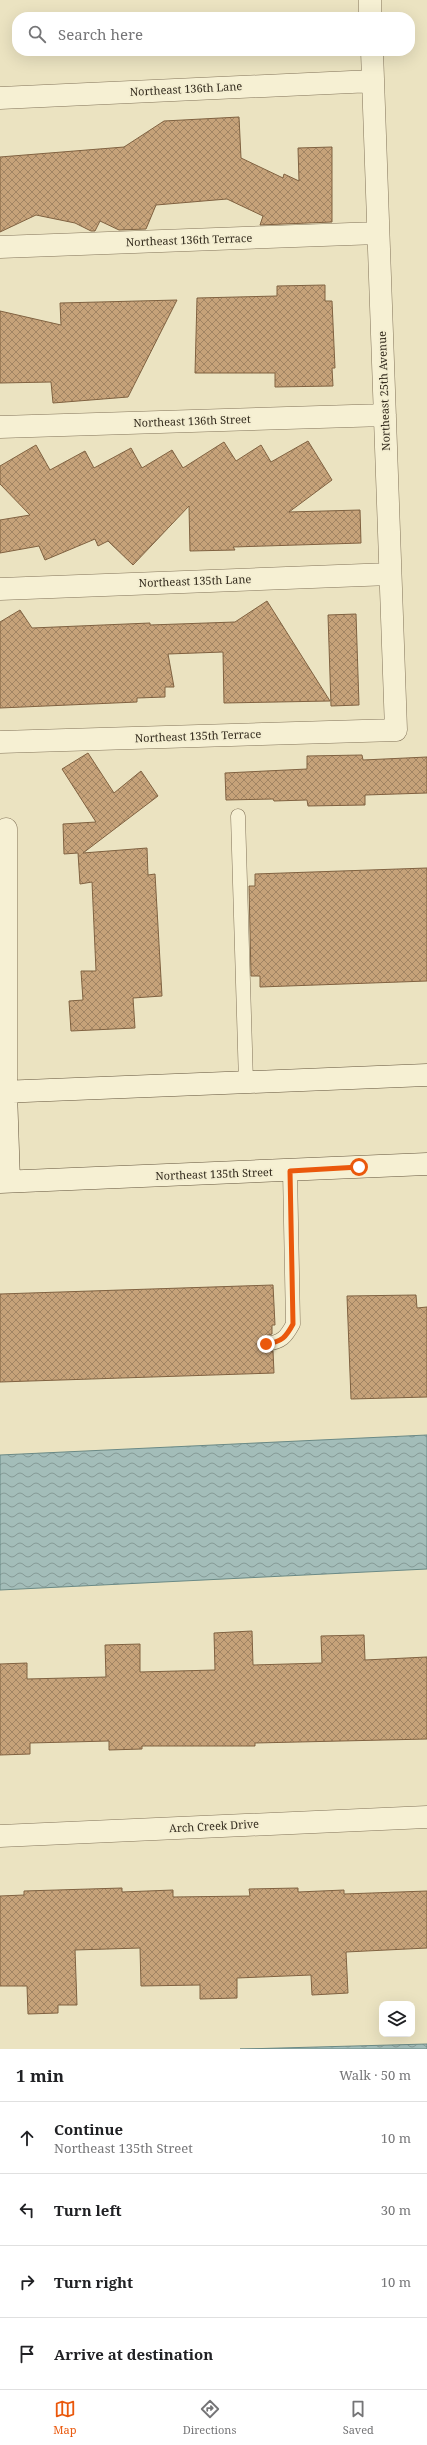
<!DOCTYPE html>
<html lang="en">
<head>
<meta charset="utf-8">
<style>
	:root { --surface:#fff; --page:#f2f2f2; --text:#202124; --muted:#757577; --line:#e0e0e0; --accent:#ea580c }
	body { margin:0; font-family:"Noto Serif",serif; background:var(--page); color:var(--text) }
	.controls { position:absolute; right:12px; bottom:12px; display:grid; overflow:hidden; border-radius:8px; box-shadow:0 4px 16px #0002 }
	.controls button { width:36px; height:36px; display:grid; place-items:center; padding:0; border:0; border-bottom:1px solid var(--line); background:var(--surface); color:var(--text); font:20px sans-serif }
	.stop { position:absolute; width:12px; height:12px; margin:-9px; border:3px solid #ea580c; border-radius:50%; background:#fff }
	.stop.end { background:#ea580c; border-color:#fff; box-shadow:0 1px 4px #0008 }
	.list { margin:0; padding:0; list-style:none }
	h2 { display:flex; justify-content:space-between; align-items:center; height:52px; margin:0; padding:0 16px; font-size:17px }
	h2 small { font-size:13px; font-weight:400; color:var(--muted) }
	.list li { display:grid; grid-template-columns:26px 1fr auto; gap:12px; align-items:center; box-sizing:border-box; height:72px; padding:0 16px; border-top:1px solid var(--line) }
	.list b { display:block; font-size:15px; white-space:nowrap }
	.list p { margin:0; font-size:13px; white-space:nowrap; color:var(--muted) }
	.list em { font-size:13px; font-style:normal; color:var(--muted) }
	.icon { flex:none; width:22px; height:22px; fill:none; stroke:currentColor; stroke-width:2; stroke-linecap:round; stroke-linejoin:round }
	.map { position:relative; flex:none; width:427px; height:2049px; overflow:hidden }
	.search { position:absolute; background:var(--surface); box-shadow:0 4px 16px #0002; left:12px; right:12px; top:12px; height:44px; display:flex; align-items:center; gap:10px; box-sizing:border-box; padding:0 14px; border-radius:16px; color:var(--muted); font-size:15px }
	.sheet { height:340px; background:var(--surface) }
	nav { display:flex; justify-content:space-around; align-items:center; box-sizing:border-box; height:56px; border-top:1px solid var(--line); background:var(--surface); font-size:11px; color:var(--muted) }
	nav a { display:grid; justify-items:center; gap:2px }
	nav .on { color:var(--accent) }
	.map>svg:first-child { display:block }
	.water { fill:url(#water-waves); stroke:#6b8a86 }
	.building { fill:url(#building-cross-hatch); stroke:#806241 }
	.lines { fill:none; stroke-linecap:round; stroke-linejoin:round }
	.lane-casing { stroke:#83745a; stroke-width:15 }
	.street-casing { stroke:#83745a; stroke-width:23 }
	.secondary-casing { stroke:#64553d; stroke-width:23 }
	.lane { stroke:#f6f0d3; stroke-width:14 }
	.street { stroke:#f6f0d3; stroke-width:22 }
	.secondary { stroke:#f6f0d3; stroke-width:22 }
	.route { stroke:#ea580c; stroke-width:5 }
	.labels { text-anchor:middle; stroke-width:3.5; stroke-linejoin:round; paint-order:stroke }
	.street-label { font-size:11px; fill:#332b1d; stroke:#f3edd0 }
</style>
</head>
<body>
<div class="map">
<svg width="427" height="2049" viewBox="0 0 427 2049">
	<defs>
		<pattern id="water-waves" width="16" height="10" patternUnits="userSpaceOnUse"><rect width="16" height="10" fill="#a3bdb9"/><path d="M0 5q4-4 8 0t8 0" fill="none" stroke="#859a96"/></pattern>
		<pattern id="building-cross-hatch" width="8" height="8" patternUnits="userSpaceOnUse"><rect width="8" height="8" fill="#c6a279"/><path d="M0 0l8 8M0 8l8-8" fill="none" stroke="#a18463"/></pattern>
	</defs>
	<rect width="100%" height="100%" fill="#ebe3c1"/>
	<path class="water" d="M 427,1435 L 427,1569 L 0,1590 L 0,1455 Z
		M 427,2044 L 427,2049 L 240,2049 L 244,2049 Z"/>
	<path class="building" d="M 239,117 L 241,158 L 283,178 L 284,174 L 299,181 L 298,148 L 332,147 L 332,222 L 260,225 L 263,216 L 227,199 L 156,205 L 146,229 L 119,230 L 100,221 L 95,231 L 91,231 L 75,223 L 36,215 L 0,232 L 0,157 L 124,147 L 164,121 Z
		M 325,285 L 325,301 L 332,301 L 335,368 L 332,368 L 333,386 L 275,387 L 275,373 L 195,373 L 197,298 L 277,296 L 277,286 Z
		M 177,300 L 128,397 L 53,403 L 51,382 L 0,383 L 0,311 L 61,325 L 60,303 Z
		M 308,441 L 332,480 L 289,512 L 360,510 L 361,543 L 233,547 L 235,550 L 190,551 L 189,506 L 133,565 L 108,541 L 98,546 L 95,539 L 45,560 L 39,546 L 0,553 L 0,520 L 30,515 L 0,484 L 0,466 L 36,445 L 50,470 L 85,451 L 94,468 L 131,448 L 142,468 L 172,450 L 183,468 L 224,442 L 236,461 L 261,445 L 271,462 Z
		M 267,601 L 330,701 L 224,703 L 223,652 L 168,654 L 174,687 L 165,687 L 165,697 L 137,698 L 137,702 L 0,708 L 0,622 L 20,610 L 32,628 L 150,623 L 150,625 L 235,622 Z
		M 356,614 L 359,705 L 331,706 L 328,615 Z
		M 88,753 L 114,793 L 141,771 L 158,796 L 83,853 L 147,848 L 148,875 L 155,874 L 162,996 L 133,998 L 135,1028 L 71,1031 L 69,1001 L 83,1000 L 81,971 L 96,971 L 92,882 L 80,884 L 78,853 L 64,854 L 63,824 L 96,822 L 62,769 Z
		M 362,755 L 363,760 L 427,757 L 427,793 L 365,795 L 365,805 L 308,806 L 307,800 L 274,801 L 273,799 L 226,800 L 225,773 L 307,769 L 307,756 Z
		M 427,868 L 427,981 L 260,987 L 260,976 L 251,976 L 249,886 L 255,886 L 255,874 Z
		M 273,1285 L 275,1325 L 272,1325 L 272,1334 L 261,1337 L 258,1345 L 263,1352 L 273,1351 L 274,1373 L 0,1382 L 0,1294 Z
		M 416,1295 L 417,1308 L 427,1307 L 427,1397 L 351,1399 L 347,1296 Z
		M 252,1631 L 253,1665 L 322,1663 L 321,1636 L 364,1635 L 365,1660 L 427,1657 L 427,1739 L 255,1743 L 255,1746 L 142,1746 L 142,1749 L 109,1750 L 109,1741 L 30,1743 L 30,1754 L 0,1755 L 0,1664 L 27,1663 L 27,1679 L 106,1677 L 105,1645 L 140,1644 L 140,1672 L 215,1670 L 214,1633 Z
		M 122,1888 L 122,1892 L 173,1890 L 173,1897 L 250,1896 L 249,1889 L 298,1888 L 298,1892 L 344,1890 L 344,1894 L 427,1891 L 427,1948 L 346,1952 L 348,1993 L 312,1995 L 311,1975 L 237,1978 L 237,1998 L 200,1999 L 200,1985 L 141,1986 L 140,1948 L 75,1950 L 77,2005 L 58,2005 L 58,2013 L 28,2014 L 27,1986 L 0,1986 L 0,1896 L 24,1895 L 24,1891 Z"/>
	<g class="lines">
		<defs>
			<path id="lane" d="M 238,816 L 246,1082
				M 266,1344 C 282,1342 286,1337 293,1324 L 290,1171"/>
			<path id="street" d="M 370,0 L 370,17
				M 0,98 L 373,81
				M 0,247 L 378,233
				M 0,427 L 385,415
				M 0,589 L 390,574
				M 0,742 L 396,730 L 372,51
				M 6,829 L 6,1092
				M 0,1836 L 427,1817"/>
			<path id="secondary" d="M 0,1092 L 427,1075
				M 6,1092 L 9,1181
				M 0,1182 L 427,1164"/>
		</defs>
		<use href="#lane" class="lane-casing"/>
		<use href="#street" class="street-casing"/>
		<use href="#secondary" class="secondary-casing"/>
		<use href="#lane" class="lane"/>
		<use href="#street" class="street"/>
		<use href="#secondary" class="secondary"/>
	</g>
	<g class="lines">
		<path class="route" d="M 266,1344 C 282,1342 286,1337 293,1324 L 290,1171 L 359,1167"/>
	</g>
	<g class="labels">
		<g class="street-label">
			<text transform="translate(186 89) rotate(-3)" y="4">Northeast 136th Lane</text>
			<text transform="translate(189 240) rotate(-2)" y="4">Northeast 136th Terrace</text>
			<text transform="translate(384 391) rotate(-92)" y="4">Northeast 25th Avenue</text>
			<text transform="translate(192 421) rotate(-2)" y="4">Northeast 136th Street</text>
			<text transform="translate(195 581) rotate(-2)" y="4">Northeast 135th Lane</text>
			<text transform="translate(198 736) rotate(-2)" y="4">Northeast 135th Terrace</text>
			<text transform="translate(214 1174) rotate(-2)" y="4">Northeast 135th Street</text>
			<text transform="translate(214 1826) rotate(-3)" y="4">Arch Creek Drive</text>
		</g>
	</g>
</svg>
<div class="controls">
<button><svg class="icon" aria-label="layers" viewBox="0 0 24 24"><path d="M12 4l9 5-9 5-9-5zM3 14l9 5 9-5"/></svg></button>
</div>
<div class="stop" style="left:359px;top:1167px"></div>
<div class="stop end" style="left:266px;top:1344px"></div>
<div class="search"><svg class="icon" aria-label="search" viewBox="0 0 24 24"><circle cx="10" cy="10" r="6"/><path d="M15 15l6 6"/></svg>Search here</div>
</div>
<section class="sheet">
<h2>1 min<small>Walk · 50 m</small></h2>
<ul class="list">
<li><svg class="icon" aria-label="ahead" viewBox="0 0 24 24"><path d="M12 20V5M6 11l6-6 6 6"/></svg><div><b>Continue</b><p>Northeast 135th Street</p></div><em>10 m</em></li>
<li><svg class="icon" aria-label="left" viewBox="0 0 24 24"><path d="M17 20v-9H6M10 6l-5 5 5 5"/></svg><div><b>Turn left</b></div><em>30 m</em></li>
<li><svg class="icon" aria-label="right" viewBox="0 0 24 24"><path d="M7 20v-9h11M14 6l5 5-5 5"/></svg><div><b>Turn right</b></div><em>10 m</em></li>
<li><svg class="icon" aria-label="arrive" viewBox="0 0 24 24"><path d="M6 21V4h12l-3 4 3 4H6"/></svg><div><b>Arrive at destination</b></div></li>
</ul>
</section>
<nav>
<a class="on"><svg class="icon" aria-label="map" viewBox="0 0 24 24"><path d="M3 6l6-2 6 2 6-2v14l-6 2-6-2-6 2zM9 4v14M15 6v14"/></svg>Map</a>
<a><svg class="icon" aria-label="directions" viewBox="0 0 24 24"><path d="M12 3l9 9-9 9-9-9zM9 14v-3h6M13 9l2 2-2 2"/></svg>Directions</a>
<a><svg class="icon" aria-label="saved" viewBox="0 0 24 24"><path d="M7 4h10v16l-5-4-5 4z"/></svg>Saved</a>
</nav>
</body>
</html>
